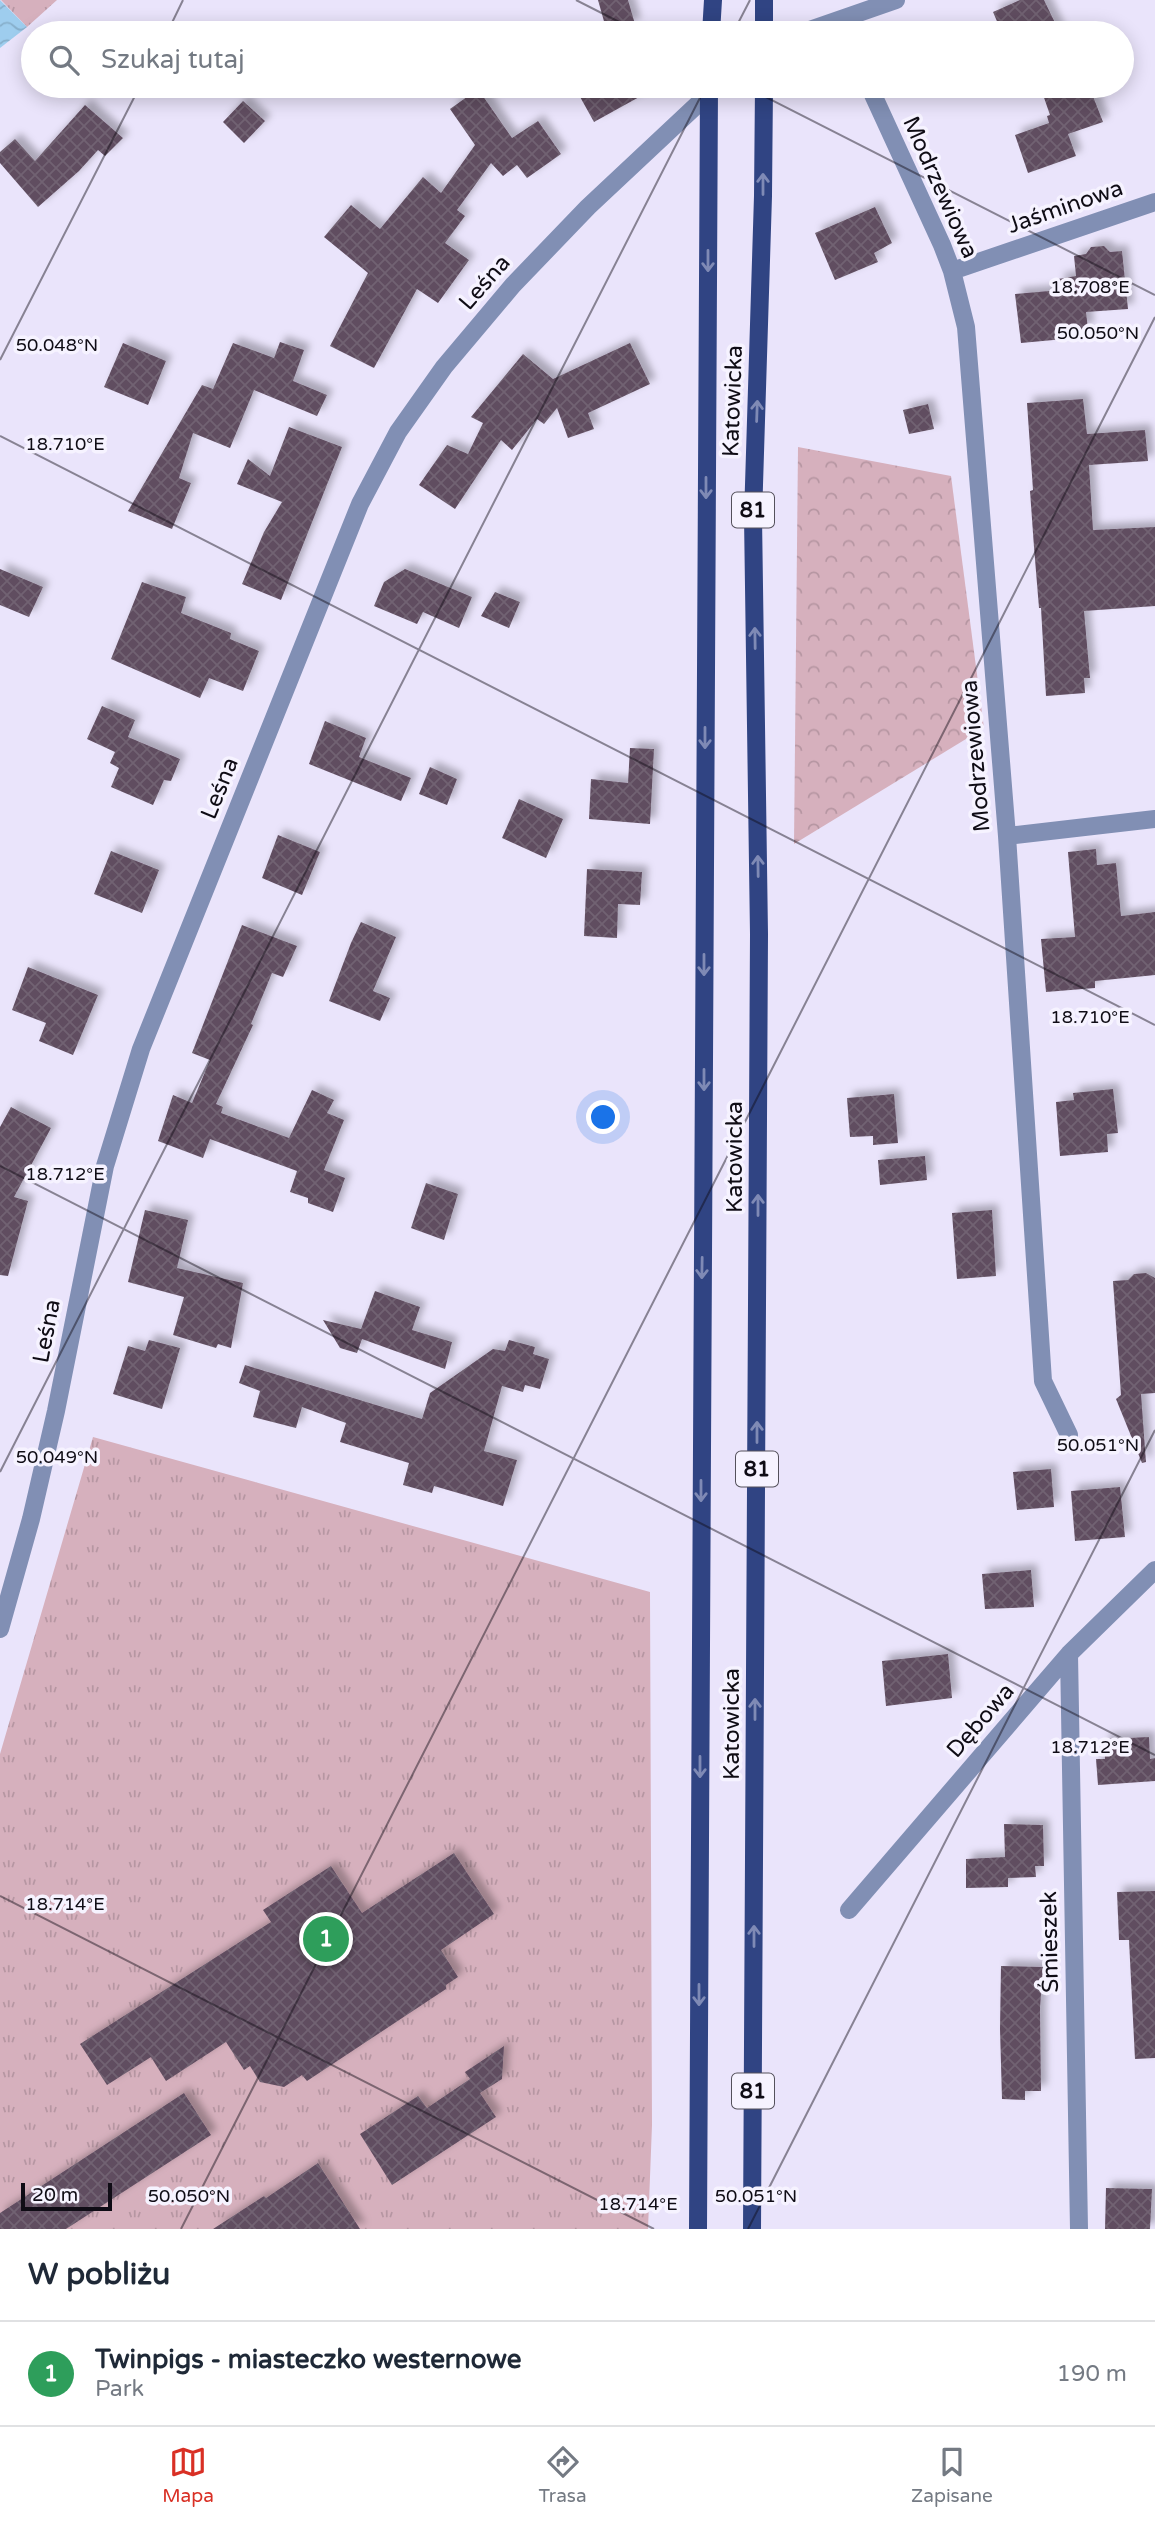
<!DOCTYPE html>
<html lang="pl">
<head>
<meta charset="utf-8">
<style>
	:root { --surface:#fff; --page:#f2f2f3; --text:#1f2937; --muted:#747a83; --line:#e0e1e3; --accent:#d93025 }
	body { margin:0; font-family:"Varela Round",sans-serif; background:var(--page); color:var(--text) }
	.scale { position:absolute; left:21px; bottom:18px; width:91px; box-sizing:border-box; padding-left:7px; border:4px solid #0f0c15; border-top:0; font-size:19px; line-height:24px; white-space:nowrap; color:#0f0c15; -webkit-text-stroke:5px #f6f3ff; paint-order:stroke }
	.you { position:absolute; left:604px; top:1118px; width:24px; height:24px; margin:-18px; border:5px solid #fff; border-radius:50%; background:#1a73e8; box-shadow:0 0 0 10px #1a73e833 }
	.badge { display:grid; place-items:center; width:46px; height:46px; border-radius:50%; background:var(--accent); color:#fff; font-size:23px; font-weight:700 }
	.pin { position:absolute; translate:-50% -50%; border:4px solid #fff; box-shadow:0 2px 7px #0006 }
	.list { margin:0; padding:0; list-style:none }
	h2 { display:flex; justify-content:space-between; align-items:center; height:91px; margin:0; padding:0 28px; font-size:30px }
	h2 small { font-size:23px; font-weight:400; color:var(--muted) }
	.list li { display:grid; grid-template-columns:46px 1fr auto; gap:21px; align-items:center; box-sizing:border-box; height:105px; padding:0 28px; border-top:2px solid var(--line) }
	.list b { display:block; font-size:26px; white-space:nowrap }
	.list p { margin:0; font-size:23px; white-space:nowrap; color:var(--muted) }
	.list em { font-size:23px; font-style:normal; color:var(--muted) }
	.icon { flex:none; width:38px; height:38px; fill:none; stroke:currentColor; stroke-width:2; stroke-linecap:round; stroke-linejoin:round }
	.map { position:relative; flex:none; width:1155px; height:2229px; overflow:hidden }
	.search { position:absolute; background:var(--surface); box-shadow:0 4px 18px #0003; left:21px; right:21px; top:21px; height:77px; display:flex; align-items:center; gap:18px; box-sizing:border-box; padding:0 24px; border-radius:38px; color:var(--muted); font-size:26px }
	.sheet { height:196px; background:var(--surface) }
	nav { display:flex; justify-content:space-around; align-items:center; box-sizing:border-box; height:98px; border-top:2px solid var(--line); background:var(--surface); font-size:19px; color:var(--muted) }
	nav a { display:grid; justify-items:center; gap:4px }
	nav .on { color:var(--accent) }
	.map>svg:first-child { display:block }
	.grass { fill:url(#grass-tufts) }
	.forest { fill:url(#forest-crowns) }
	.water { fill:url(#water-waves) }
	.building { fill:url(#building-cross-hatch); filter:url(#shadow) }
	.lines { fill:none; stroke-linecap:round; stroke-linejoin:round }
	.street { stroke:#818fb4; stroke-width:18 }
	.primary { stroke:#304483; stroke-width:18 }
	.oneway { stroke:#7f8ab5 }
	.ticks { fill:none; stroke:#0f0c15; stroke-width:2; stroke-opacity:0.45 }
	.labels { text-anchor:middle; stroke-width:7; stroke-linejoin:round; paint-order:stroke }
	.shield { fill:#f6f3ff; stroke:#54515b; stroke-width:2 }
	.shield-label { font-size:21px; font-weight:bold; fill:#0f0c15 }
	.street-label { font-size:23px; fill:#0f0c15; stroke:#f6f3ff }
	.ticks-label { font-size:18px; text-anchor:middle; fill:#0f0c15; stroke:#f6f3ff; stroke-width:7; stroke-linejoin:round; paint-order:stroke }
</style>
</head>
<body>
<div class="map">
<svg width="1155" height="2229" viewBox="0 0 1155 2229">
	<defs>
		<pattern id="grass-tufts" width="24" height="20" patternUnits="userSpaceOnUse" patternTransform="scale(1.75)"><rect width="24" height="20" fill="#d6b0bd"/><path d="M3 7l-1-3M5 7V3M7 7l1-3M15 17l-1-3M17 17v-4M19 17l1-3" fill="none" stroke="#b696a2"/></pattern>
		<pattern id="forest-crowns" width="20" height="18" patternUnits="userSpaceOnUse" patternTransform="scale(1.75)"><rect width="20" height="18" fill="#d6b0bd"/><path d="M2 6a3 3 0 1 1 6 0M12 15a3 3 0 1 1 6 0" fill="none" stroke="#b696a2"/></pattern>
		<pattern id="water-waves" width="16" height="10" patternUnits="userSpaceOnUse" patternTransform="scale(1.75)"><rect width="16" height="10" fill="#9ecdee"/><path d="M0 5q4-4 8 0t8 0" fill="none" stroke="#87afcb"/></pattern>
		<pattern id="building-cross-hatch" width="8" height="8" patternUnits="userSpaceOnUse" patternTransform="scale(1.75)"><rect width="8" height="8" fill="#604d60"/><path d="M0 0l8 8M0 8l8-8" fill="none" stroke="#716272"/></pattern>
		<filter id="shadow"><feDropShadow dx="6" dy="-6" stdDeviation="3.5" flood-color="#0004"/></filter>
	</defs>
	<rect width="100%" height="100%" fill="#eae4fb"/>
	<path class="grass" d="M 1,0 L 57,0 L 27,27 Z
		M 93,1437 L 650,1592 L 652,2125 L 648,2229 L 0,2229 L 0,1754 Z"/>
	<path class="forest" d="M 798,447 L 951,476 L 984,728 L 794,844 Z"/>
	<path class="water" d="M 0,0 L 27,27 L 0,48 Z"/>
	<path class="building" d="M 598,0 L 628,0 L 635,24 L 607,32 Z
		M 1020,0 L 1044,0 L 1060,33 L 1002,33 L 993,12 Z
		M 574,86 L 659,86 L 594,122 Z
		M 1040,86 L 1089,86 L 1103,122 L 1068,134 L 1076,156 L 1028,173 L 1015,135 L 1049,123 L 1047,116 L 1050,115 Z
		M 478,89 L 512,138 L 538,121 L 561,154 L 527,178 L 517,165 L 503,176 L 491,163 L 457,210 L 465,216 L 445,243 L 469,260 L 438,303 L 417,289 L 374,368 L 330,346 L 368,273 L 324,237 L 351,205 L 380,229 L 423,177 L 441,193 L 475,145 L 450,109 Z
		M 243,101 L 265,121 L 244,143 L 223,122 Z
		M 85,105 L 123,138 L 105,156 L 98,150 L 79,171 L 38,207 L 0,163 L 0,152 L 15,139 L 35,161 Z
		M 875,207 L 892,243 L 874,253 L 878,262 L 835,280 L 815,233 Z
		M 1104,246 L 1110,252 L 1122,251 L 1128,309 L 1086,312 L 1088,329 L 1063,331 L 1064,339 L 1021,343 L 1015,294 L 1060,290 L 1058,279 L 1076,276 L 1074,256 L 1086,254 L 1091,247 Z
		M 280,342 L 304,350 L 293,381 L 327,395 L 317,416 L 254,390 L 230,448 L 193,433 L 179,478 L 191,483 L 172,529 L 128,511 L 202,385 L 213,389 L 233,343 L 274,358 Z
		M 123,343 L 166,361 L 148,405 L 104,387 Z
		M 630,343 L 650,384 L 588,413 L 594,429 L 568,438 L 557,408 L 544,424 L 537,419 L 512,450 L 501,440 L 455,509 L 419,485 L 447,445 L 468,454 L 483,423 L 471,417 L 523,354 L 553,379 Z
		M 1083,399 L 1087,434 L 1145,430 L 1148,461 L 1089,465 L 1093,530 L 1155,527 L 1155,606 L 1084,611 L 1090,678 L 1084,678 L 1085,693 L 1046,696 L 1041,608 L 1039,608 L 1034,547 L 1030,491 L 1033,490 L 1027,403 Z
		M 928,404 L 934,429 L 909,434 L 903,410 Z
		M 289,427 L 342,447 L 281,600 L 242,584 L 264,532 L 282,502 L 237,484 L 248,459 L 270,476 Z
		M 0,569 L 43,587 L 29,617 L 0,605 Z
		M 405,569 L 472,597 L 459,628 L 423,612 L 417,624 L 374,606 L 384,582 Z
		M 142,582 L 186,597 L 181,613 L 231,633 L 230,639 L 259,651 L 243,691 L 209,678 L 200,698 L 111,659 Z
		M 495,592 L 520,602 L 509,628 L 481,616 Z
		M 102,706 L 135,720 L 128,737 L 180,759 L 171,781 L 164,780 L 153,805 L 111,787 L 119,768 L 110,763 L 115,752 L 87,739 Z
		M 325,721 L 366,738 L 359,757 L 411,778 L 401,801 L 309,764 Z
		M 630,748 L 654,749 L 650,824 L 589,819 L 591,779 L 628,783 Z
		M 430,767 L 457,779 L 447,805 L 419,794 Z
		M 519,799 L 563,819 L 546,858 L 502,838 Z
		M 278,835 L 320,852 L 302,895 L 262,878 Z
		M 1096,849 L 1097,865 L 1116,863 L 1121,916 L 1155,912 L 1155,975 L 1095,981 L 1095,988 L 1046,992 L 1041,939 L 1075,937 L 1068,852 Z
		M 111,851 L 159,870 L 142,913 L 94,894 Z
		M 587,869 L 642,872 L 640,905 L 618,904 L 617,938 L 584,936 Z
		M 361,922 L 396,937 L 373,991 L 390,998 L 380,1021 L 329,1001 L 351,943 Z
		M 242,925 L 297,946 L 283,977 L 272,973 L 251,1024 L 253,1025 L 216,1104 L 223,1107 L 221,1113 L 289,1138 L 312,1090 L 334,1100 L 327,1113 L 344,1120 L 324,1170 L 345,1178 L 333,1212 L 308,1203 L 308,1198 L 290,1192 L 297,1171 L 210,1139 L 203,1158 L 158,1141 L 173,1095 L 192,1103 L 210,1060 L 192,1053 Z
		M 28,967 L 98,995 L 73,1055 L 39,1041 L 46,1023 L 12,1010 Z
		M 1113,1089 L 1118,1133 L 1107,1134 L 1108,1152 L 1060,1156 L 1056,1102 L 1074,1100 L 1073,1093 Z
		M 894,1094 L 898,1143 L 873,1145 L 873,1136 L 850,1137 L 847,1098 Z
		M 11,1107 L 51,1128 L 14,1197 L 28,1201 L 8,1276 L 0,1275 L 0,1127 Z
		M 925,1156 L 927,1180 L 880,1185 L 878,1160 Z
		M 426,1183 L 458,1194 L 444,1240 L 411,1228 Z
		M 145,1210 L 188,1220 L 177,1268 L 243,1283 L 231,1348 L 218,1344 L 216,1348 L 173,1335 L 184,1297 L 128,1282 Z
		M 992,1210 L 996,1276 L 957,1279 L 952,1213 Z
		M 1146,1273 L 1155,1278 L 1155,1393 L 1141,1394 L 1146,1462 L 1142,1463 L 1116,1399 L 1121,1395 L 1113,1281 L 1128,1280 L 1134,1274 Z
		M 375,1291 L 420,1307 L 412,1330 L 452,1342 L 445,1369 L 362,1339 L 357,1353 L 340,1348 L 323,1320 L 361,1329 Z
		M 149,1340 L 180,1348 L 162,1409 L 113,1394 L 128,1346 L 145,1351 Z
		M 509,1340 L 535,1347 L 533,1354 L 549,1359 L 540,1389 L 525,1385 L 523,1392 L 502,1386 L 484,1451 L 517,1460 L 503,1506 L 434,1486 L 432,1493 L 403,1485 L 409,1463 L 340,1442 L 346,1423 L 302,1407 L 296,1428 L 253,1417 L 260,1391 L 239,1383 L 245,1365 L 422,1419 L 430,1393 L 493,1349 L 505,1351 Z
		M 1051,1469 L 1054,1507 L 1017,1510 L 1013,1472 Z
		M 1120,1487 L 1125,1537 L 1075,1541 L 1071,1491 Z
		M 1031,1570 L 1034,1607 L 985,1609 L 982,1574 Z
		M 948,1654 L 952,1698 L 886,1706 L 882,1661 Z
		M 1149,1737 L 1150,1759 L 1155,1758 L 1155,1781 L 1098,1785 L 1096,1759 L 1105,1759 L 1104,1739 Z
		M 1004,1824 L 1043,1825 L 1044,1866 L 1035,1866 L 1036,1877 L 1008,1878 L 1008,1887 L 966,1888 L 966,1859 L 1005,1857 Z
		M 454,1853 L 494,1914 L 441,1950 L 458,1977 L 446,1985 L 446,1989 L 307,2081 L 302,2075 L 284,2087 L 260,2082 L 250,2066 L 244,2070 L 226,2042 L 166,2081 L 151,2057 L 107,2085 L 80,2044 L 271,1922 L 263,1910 L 331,1866 L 362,1913 Z
		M 1155,1891 L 1155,2058 L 1135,2059 L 1129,1940 L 1119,1940 L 1117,1892 Z
		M 1001,1966 L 1043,1967 L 1040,2008 L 1041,2091 L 1025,2091 L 1025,2100 L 1002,2099 L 1000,2029 Z
		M 504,2046 L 502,2079 L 480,2093 L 496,2117 L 392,2185 L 360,2134 L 418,2096 L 427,2108 L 470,2079 L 465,2072 Z
		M 184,2093 L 211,2135 L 66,2229 L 0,2229 L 0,2213 Z
		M 318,2163 L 360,2229 L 213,2229 L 264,2196 L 266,2198 Z
		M 1106,2188 L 1152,2189 L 1150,2229 L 1105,2229 Z"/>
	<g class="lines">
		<path class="street" d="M 801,33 L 896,0
			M 869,86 L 942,245 L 952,271 L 966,327 L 1007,836 L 1043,1381 L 1069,1435
			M 952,271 L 1155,202
			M 1007,836 L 1155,819
			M 0,1629 L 31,1519 L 56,1411 L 105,1166 L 141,1049 L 360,504 L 398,432 L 444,367 L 513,285 L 588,207 L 715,88
			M 1069,1654 L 1079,2229
			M 849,1910 L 1069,1654 L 1155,1570"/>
		<path class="primary" d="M 711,33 L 713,0
			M 764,33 L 764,0
			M 698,2229 L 709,86
			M 752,2229 L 759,934 L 753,517 L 763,196 L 764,86"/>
	</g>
	<defs><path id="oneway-shaft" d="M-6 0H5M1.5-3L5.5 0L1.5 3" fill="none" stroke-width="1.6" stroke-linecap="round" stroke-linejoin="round" transform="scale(1.75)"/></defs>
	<g class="oneway">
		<use href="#oneway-shaft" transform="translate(763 184) rotate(-90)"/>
		<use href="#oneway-shaft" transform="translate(708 261) rotate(90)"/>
		<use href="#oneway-shaft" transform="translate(757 411) rotate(-88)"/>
		<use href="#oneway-shaft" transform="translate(706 488) rotate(90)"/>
		<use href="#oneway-shaft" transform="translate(755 638) rotate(-91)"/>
		<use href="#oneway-shaft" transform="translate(705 738) rotate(90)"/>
		<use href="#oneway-shaft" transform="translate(758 866) rotate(-91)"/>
		<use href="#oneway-shaft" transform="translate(704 965) rotate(90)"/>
		<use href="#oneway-shaft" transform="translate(704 1080) rotate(90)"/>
		<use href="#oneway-shaft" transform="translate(758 1205) rotate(-90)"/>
		<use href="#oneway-shaft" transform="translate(702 1268) rotate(91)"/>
		<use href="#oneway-shaft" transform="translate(757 1432) rotate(-90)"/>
		<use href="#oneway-shaft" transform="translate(701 1491) rotate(90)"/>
		<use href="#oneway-shaft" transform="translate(755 1709) rotate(-90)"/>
		<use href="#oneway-shaft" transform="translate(700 1767) rotate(90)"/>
		<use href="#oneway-shaft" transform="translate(754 1936) rotate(-90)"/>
		<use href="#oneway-shaft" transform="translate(699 1995) rotate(90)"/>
	</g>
	<path class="ticks" d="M 576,0 L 641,33M 167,33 L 183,0M 733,33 L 750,0M 744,86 L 1155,295M 0,360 L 140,86M 0,436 L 1155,1025M 0,1166 L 1155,1755M 0,1472 L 706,86M 0,1896 L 654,2229M 181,2229 L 1155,317M 748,2229 L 1155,1430"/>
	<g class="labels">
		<g class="shield">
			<rect x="732" y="492.5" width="42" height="35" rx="5"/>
			<rect x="736" y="1451.5" width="42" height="35" rx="5"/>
			<rect x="732" y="2073.5" width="42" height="35" rx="5"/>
		</g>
		<g class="shield-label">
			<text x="753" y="517">81</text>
			<text x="757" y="1476">81</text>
			<text x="753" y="2098">81</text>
		</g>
		<g class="street-label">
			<text transform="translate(941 187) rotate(66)" y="8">Modrzewiowa</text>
			<text transform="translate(1065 206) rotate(-19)" y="8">Jaśminowa</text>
			<text transform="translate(484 282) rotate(-49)" y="8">Leśna</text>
			<text transform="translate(732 401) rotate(-88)" y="8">Katowicka</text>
			<text transform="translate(975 756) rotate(-95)" y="8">Modrzewiowa</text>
			<text transform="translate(219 788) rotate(-68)" y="8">Leśna</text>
			<text transform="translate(734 1157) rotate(-90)" y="8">Katowicka</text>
			<text transform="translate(46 1331) rotate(-79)" y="8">Leśna</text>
			<text transform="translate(980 1720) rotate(-49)" y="8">Dębowa</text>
			<text transform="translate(731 1724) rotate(-90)" y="8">Katowicka</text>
			<text transform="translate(1049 1942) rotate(-91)" y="8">Śmieszek</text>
		</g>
	</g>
	<g class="ticks-label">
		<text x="1090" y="293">18.708°E</text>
		<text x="1098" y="339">50.050°N</text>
		<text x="57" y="351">50.048°N</text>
		<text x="65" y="450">18.710°E</text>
		<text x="1090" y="1023">18.710°E</text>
		<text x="65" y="1180">18.712°E</text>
		<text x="1098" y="1451">50.051°N</text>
		<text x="57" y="1463">50.049°N</text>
		<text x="1090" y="1753">18.712°E</text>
		<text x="65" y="1910">18.714°E</text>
		<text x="189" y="2202">50.050°N</text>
		<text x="756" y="2202">50.051°N</text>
		<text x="638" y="2210">18.714°E</text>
	</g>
</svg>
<div class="scale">20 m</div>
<div class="you"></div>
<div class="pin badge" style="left:326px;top:1939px;background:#2e9e5b">1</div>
<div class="search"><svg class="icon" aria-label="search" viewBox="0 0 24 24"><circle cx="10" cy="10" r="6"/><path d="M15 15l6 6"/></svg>Szukaj tutaj</div>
</div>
<section class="sheet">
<h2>W pobliżu<small></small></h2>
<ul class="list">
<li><span class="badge" style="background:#2e9e5b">1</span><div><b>Twinpigs - miasteczko westernowe</b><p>Park</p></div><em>190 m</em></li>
</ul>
</section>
<nav>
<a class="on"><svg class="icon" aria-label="map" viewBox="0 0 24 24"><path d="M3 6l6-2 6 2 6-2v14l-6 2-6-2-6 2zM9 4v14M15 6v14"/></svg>Mapa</a>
<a><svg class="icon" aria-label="directions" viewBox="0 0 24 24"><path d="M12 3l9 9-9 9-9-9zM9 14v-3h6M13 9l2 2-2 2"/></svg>Trasa</a>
<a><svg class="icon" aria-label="saved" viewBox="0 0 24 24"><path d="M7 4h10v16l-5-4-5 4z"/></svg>Zapisane</a>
</nav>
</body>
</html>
